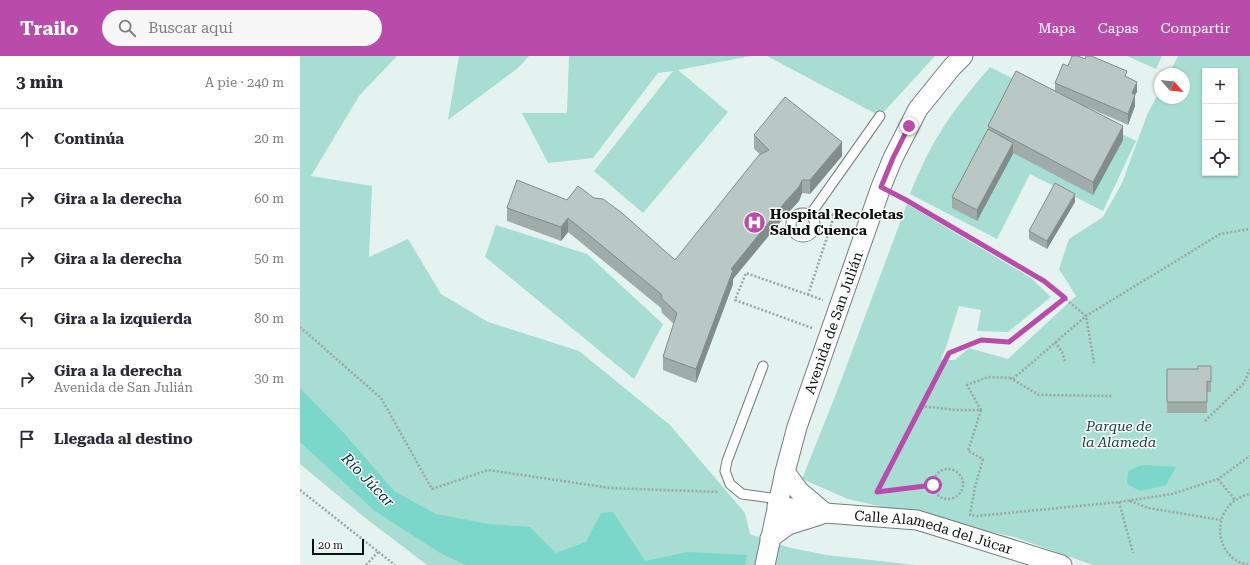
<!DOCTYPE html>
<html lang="es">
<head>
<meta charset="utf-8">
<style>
	:root { --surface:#fff; --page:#f7f7f7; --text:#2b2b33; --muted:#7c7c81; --line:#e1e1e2; --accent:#b94baa }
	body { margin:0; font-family:"Roboto Serif",serif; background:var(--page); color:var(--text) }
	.controls { position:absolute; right:12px; top:12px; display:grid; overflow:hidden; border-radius:0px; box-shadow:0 1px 3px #0004 }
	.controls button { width:36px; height:36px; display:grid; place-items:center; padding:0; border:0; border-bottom:1px solid var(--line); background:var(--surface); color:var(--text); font:20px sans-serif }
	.compass { position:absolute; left:854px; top:12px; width:36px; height:36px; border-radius:50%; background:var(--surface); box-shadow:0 1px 3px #0004; rotate:117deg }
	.scale { position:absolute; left:12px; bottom:10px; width:52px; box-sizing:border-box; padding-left:4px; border:2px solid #0d1211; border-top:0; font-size:11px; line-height:14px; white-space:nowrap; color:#0d1211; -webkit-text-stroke:3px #fff; paint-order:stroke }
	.stop { position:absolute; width:12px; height:12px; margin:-9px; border:3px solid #b94baa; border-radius:50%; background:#fff }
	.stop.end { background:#b94baa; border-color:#fff; box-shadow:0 1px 4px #0008 }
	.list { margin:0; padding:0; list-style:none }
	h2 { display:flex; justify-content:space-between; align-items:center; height:52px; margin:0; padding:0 16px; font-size:17px }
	h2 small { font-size:13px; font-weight:400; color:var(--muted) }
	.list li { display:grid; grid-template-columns:26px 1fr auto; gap:12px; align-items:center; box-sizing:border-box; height:60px; padding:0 16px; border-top:1px solid var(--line) }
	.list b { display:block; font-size:15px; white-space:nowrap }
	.list p { margin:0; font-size:13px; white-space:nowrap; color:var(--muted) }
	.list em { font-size:13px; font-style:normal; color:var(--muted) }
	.icon { flex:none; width:22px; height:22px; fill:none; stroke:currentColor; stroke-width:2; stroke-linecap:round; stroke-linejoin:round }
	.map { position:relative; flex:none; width:950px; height:509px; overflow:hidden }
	header { display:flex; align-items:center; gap:24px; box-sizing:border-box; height:56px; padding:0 20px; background:var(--accent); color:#fff }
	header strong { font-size:19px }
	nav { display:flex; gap:22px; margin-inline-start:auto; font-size:14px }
	.search { width:280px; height:36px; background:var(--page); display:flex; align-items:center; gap:10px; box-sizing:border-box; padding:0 14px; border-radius:22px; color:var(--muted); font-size:15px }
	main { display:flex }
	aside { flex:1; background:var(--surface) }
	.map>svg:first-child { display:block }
	.green { fill:#a7ddd3; fill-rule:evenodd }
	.water { fill:#7ad7c9 }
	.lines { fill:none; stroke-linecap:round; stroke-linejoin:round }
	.service-casing { stroke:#727f7c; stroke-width:11 }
	.minor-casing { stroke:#727f7c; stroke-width:21 }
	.path { stroke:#9ba6a4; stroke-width:2.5; stroke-dasharray:2 2; stroke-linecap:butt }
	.service { stroke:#fff; stroke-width:9 }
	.minor { stroke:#fff; stroke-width:19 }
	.wall { fill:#a0aca9 }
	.shaded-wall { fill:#828c8a }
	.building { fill:#bac8c5; stroke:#828c8a }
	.route { stroke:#b94baa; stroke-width:5 }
	.labels { text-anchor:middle; stroke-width:3; stroke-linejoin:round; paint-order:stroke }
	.poi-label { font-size:14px; font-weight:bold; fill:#0d1211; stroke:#fff; text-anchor:start }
	.street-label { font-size:14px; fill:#0d1211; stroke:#fff }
	.park-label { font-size:14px; font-style:italic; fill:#103c36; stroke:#fff }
	.water-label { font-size:15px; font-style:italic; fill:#05332e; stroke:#fff }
</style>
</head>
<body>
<header>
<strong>Trailo</strong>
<div class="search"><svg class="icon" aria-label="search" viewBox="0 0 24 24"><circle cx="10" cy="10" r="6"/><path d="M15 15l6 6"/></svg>Buscar aquí</div>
<nav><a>Mapa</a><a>Capas</a><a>Compartir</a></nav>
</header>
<main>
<aside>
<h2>3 min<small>A pie · 240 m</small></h2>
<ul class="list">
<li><svg class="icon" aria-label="ahead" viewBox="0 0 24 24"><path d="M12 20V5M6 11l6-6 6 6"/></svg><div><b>Continúa</b></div><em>20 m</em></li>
<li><svg class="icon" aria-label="right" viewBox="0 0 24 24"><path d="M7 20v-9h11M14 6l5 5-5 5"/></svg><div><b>Gira a la derecha</b></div><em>60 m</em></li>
<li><svg class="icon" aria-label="right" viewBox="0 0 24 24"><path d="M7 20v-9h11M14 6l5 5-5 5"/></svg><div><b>Gira a la derecha</b></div><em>50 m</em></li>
<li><svg class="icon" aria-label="left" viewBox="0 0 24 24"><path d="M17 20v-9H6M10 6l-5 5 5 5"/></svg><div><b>Gira a la izquierda</b></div><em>80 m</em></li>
<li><svg class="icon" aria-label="right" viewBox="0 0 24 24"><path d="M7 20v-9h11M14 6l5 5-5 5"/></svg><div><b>Gira a la derecha</b><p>Avenida de San Julián</p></div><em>30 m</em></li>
<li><svg class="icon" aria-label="arrive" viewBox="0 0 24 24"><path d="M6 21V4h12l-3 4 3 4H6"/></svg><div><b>Llegada al destino</b></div></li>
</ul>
</aside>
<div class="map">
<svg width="950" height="509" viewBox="0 0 950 509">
	<rect width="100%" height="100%" fill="#e4f3f0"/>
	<path class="green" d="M 0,0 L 97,0 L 59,40 L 11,120 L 72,130 L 69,201 L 108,183 L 141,238 L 188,266 L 279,295 L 370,369 L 445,457 L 450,478 L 487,491 L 526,499 L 616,509 L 127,509 L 64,461 L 0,408 Z
		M 159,0 L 229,0 L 218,12 L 148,64 Z
		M 269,0 L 451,0 L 378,14 L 428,56 L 343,157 L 294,115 L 373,15 L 358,17 L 293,102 L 248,107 L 222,57 L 267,57 Z
		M 467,0 L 635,0 L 580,60 Z
		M 827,0 L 862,0 L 856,13 Z
		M 878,0 L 950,0 L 950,509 L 793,509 L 714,481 L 548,443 L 502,423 L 536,338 L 607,148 L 731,222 L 751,241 L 708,276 L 677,275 L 681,254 L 659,250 L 646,291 L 641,304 L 655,304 L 669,292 L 708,303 L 776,240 L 759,213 L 769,183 L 803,161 L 822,127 L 847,59 L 860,34 L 860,42 L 884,42 L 884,18 L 869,18 ZM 905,15 L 935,15 L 935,117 L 905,117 Z
		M 690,11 L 836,85 L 803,155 L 730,118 L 697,183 L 610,138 C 619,116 628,95 641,75 C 655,52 673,31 690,11 Z
		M 196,169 L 287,198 L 363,268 L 334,323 L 185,201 Z"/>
	<path class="water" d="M 0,332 L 42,375 L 94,435 L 136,458 L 189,468 L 230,471 L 256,497 L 286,486 L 301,457 L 313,456 L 345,505 L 388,496 L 447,499 L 445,509 L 165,509 L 140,497 L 75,455 L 0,386 Z
		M 842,409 L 876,411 L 866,429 L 840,435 L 827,428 L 828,415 Z"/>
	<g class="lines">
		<defs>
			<path id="service" d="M491 169a12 12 0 1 1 24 0a12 12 0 1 1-24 0Z
				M 510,159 L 580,60
				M 463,310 L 427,405 L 425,415 L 430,428 L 442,438 L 478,443"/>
			<g id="minor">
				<path d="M 485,416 L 499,435 L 525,457"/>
				<path id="s1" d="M 477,450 L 525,457 L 617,464 L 762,509"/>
				<path d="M 470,482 L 488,469 L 520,459"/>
				<path id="s2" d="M 465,509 L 485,416 L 497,371 L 581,131 L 593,102 L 618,53 L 652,11 L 663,0"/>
			</g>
		</defs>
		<use href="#service" class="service-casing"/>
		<use href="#minor" class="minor-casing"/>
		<path class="path" d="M 596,139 L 744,225 L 786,260 L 794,307
			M 508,239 L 534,160 L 527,155
			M 0,271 L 81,342 L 132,433 L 188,414 L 310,432 L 419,436
			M 512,272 L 435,244 L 446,217 L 523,244
			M 755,286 L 762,296 L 765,305
			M 710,322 L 739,339 L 813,340
			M 621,350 L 656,354 L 681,354 L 667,329 L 688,321 L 714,322 L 786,260 L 920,178 L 950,173
			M 681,354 L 668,395 L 683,403 L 675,431 L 670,459 L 677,460 L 819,446 L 872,438 L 918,423 L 950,400
			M 905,365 L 944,327 L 950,313
			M633 428a15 15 0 1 1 30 0a15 15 0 1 1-30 0Z
			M 918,423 L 935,444
			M 0,434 L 95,509
			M 577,436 L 649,297 L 681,284 L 709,286 L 765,242
			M 577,436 L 633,429
			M 830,445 L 848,452 L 921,464
			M 819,446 L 833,497
			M 66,509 L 78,496
			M 948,509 C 945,508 942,507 939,506 C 917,495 914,464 931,448 C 936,443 943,439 950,438"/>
		<use href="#service" class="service"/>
		<use href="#minor" class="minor"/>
	</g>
	<path class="wall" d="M 768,10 L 827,21 L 837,36 L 835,39 L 835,50 L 828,69 L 787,51 L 823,84 L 793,139 L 713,97 L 677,165 L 652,152 L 652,141 L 688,73 L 688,70 L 755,35 L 755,27 Z
		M 454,79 L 542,100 L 510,138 L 502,137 L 499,145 L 486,159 L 433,223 L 433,228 L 396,327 L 363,314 L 363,301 L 374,268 L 362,257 L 361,252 L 268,176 L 261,185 L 207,165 L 207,152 L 217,124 L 375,204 L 460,98 L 454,93 Z
		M 775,146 L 747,193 L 729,183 L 729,175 Z
		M 911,310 L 911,336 L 907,336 L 907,357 L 867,357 L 867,313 L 898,313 Z"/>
	<path class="shaded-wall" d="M 837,26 L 837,36 L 835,39 L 835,50 L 828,69 L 828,58 L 832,37 Z
		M 823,70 L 823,84 L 793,139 L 793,126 Z
		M 542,86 L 542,100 L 510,138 L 510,124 Z
		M 713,87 L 713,98 L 677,165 L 677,154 Z
		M 502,124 L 502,137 L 499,145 L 486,159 L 433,223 L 433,228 L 396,327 L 396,313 L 431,213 L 486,145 Z
		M 775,138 L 775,146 L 747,193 L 747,185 Z
		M 268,162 L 268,176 L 261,185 L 261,171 Z"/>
	<path class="building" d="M 772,0 L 778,0 L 785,3 L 786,0 L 791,0 L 827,15 L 825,20 L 837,26 L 832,37 L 835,39 L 828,58 L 755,27 L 763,8 L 768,10 Z
		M 716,15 L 823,70 L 793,126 L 688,70 Z
		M 485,41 L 542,86 L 510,124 L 502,124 L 499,131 L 486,145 L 431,213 L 433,214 L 396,313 L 363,301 L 377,257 L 362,243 L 361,238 L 268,162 L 261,171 L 207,152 L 217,124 L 267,144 L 278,130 L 294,142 L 303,143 L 322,157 L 375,204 L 459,99 L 469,94 L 454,79 Z
		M 688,73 L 713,87 L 677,154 L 652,141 Z
		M 755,127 L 775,138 L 747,185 L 729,175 Z
		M 898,310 L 911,310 L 911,326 L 907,325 L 907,346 L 867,346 L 867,313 L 898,313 Z"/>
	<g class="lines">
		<path class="route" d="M 609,70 L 593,102 L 581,131 L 606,144 L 744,225 L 765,242 L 709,286 L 681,284 L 649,297 L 577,436 L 633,429"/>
	</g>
	<defs>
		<symbol id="hospital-disc" viewBox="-11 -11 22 22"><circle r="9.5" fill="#b94baa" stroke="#fff"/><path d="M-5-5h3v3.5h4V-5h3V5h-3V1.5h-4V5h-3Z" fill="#fff"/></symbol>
	</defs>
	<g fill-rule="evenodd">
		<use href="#hospital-disc" x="442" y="154" width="25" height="25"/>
	</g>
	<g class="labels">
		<g class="poi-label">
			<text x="470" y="163">Hospital Recoletas<tspan x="470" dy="16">Salud Cuenca</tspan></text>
		</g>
		<g class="street-label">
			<text dy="5" stroke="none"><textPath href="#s2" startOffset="252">Avenida de San Julián</textPath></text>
			<text dy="5" stroke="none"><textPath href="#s1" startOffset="159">Calle Alameda del Júcar</textPath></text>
		</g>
		<g class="park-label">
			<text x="819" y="375">Parque de<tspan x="819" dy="16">la Alameda</tspan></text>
		</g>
		<g class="water-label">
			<text transform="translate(68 424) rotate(46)" y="5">Río Júcar</text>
		</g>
	</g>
</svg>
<div class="controls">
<button>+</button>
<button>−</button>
<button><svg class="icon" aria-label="locate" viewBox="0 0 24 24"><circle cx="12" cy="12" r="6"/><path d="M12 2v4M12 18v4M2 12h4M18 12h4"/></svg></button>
</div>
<svg class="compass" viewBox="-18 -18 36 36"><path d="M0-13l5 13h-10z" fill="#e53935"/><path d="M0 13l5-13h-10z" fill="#7c7c81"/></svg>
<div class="scale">20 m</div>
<div class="stop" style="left:633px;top:429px"></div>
<div class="stop end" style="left:609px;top:70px"></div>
</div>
</main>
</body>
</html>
